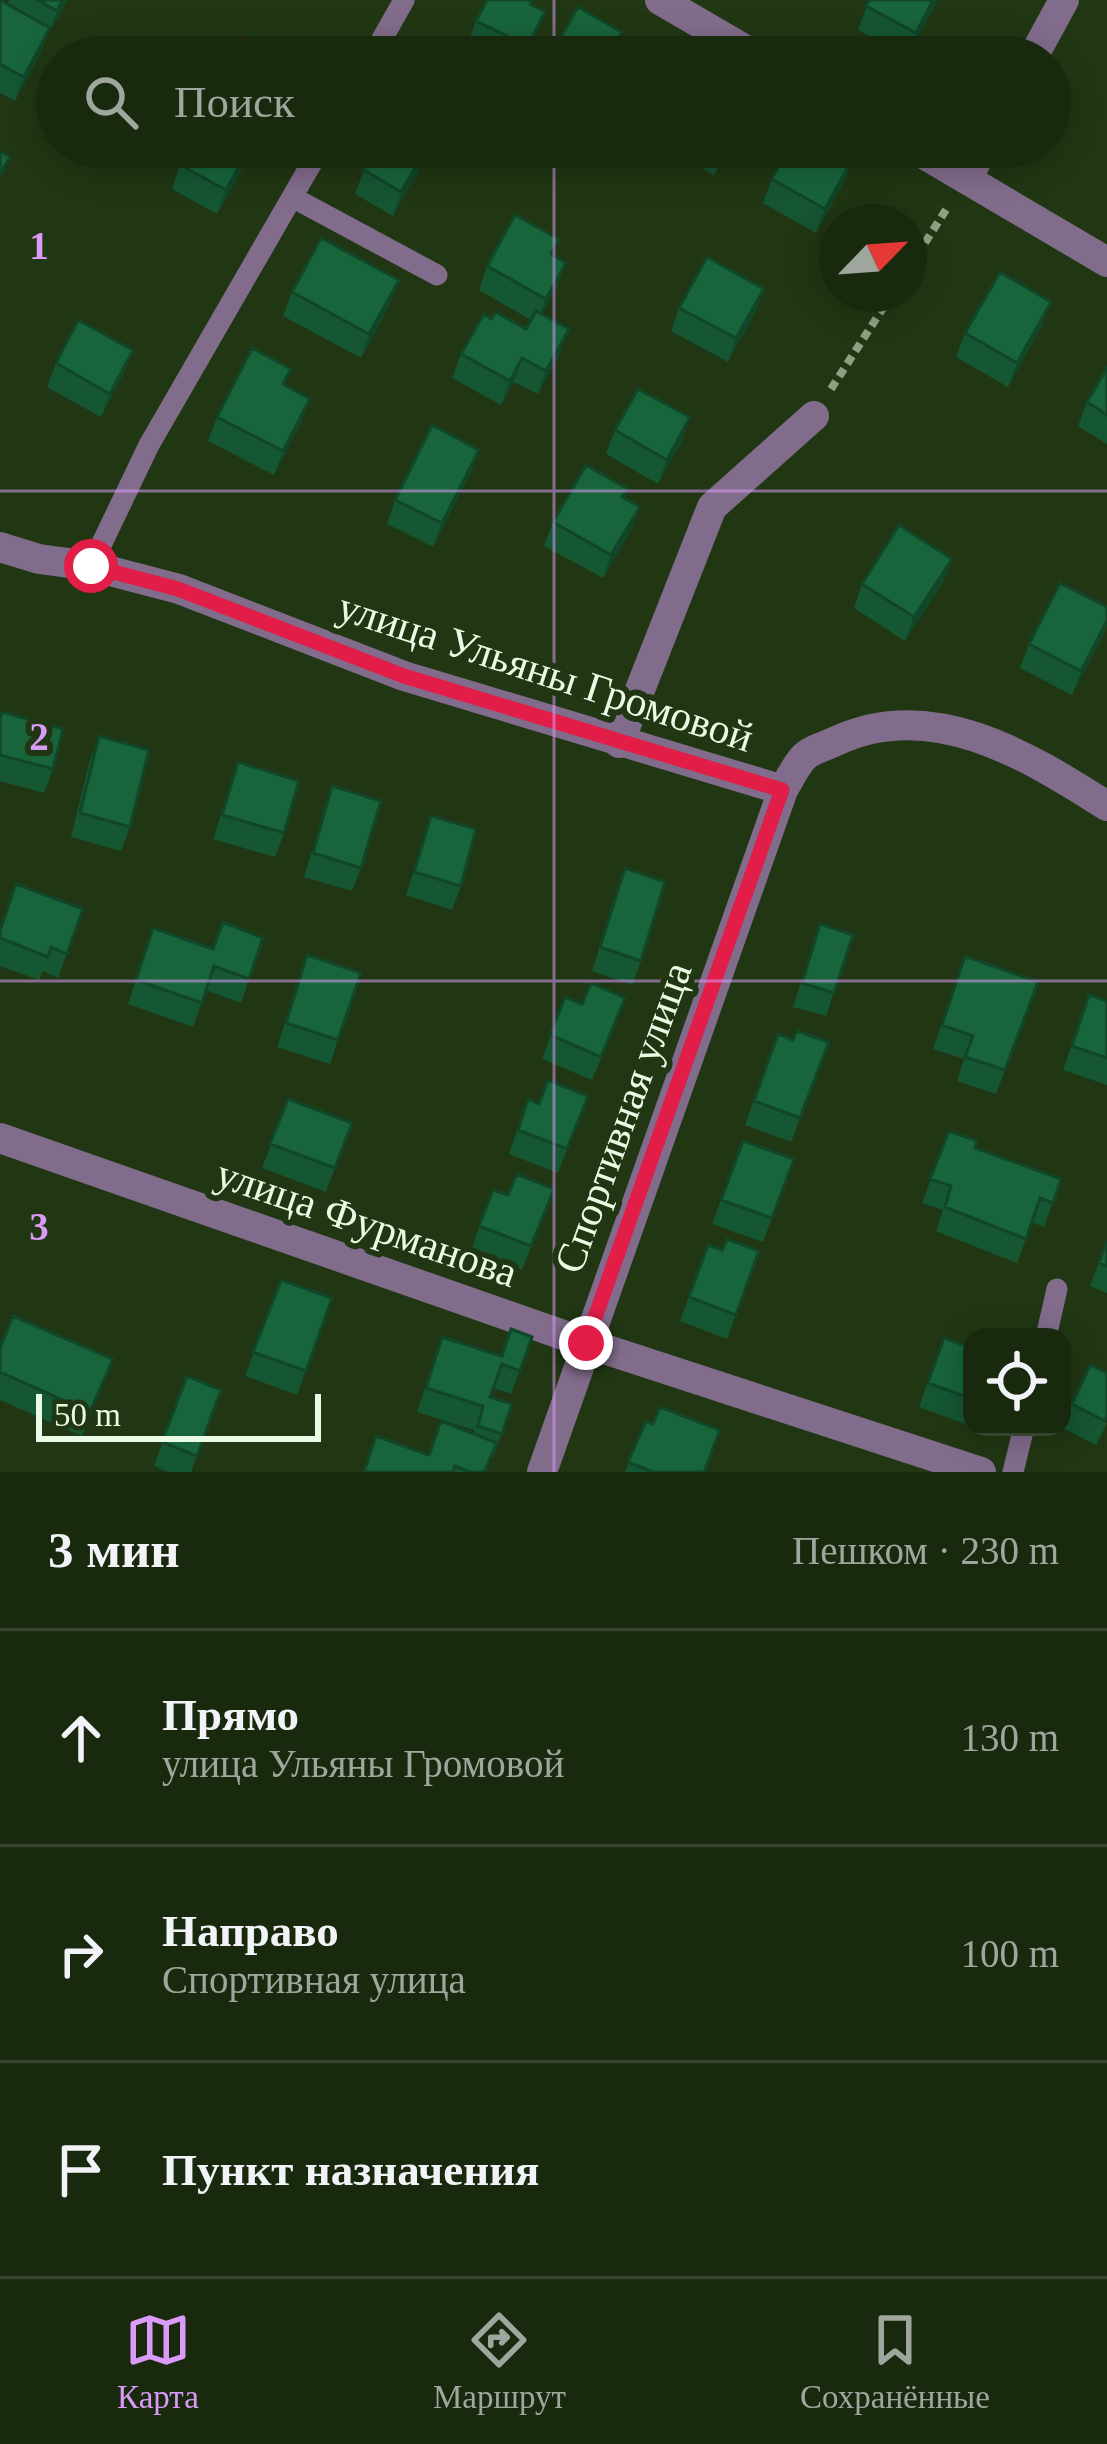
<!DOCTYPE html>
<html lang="ru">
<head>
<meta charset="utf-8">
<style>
	:root { --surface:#19290e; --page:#26351c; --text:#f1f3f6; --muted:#9fa69e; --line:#37452e; --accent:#da9af7 }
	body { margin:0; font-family:"Times New Roman",serif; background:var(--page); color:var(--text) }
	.controls { position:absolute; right:36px; bottom:36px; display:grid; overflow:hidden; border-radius:24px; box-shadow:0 6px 30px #0003 }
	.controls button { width:108px; height:108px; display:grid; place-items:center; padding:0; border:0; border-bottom:3px solid var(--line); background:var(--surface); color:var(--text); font:60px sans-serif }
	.compass { position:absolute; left:819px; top:204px; width:108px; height:108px; border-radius:50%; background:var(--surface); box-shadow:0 6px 30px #0003; rotate:65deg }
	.scale { position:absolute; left:36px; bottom:30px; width:285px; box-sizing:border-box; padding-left:12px; border:6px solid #ebfae4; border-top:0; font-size:33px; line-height:42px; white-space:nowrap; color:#ebfae4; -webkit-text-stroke:9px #213713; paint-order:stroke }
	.stop { position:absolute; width:36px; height:36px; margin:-27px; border:9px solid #e11d48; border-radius:50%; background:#fff }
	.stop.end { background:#e11d48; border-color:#fff; box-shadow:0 3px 12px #0008 }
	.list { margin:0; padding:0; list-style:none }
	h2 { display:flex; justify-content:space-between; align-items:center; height:156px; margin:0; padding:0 48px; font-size:51px }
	h2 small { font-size:39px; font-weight:400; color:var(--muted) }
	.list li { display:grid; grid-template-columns:78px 1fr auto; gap:36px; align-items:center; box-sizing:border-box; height:216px; padding:0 48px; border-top:3px solid var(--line) }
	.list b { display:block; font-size:45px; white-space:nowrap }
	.list p { margin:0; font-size:39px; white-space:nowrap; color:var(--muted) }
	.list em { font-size:39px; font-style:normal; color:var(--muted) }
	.icon { flex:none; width:66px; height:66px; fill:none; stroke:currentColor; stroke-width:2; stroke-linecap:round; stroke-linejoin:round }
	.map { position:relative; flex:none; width:1107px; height:1472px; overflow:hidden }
	.search { position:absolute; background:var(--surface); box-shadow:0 6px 30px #0003; left:36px; right:36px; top:36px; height:132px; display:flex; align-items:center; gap:30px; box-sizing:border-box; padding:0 42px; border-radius:66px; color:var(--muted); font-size:45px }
	.sheet { height:804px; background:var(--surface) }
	nav { display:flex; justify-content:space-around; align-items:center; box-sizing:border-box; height:168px; border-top:3px solid var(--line); background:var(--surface); font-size:33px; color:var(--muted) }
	nav a { display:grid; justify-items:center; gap:6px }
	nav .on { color:var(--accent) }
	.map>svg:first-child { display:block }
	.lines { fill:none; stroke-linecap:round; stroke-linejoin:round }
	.path { stroke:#8fa185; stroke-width:8; stroke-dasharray:9 6; stroke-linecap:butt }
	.service { stroke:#826c8c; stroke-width:21 }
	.minor { stroke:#826c8c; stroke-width:30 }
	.wall { fill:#155633 }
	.shaded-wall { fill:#114629 }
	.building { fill:#18643b; stroke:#114629; stroke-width:3 }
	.route { stroke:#e11d48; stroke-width:15 }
	.grid { fill:none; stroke:#da9af7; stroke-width:3; stroke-opacity:0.55 }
	.labels { text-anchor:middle; stroke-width:12; stroke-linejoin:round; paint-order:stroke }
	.street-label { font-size:42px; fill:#ebfae4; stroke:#213713 }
	.grid-label { font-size:39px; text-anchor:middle; font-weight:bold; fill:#da9af7; stroke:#213713; stroke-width:12; stroke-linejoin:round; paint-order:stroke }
</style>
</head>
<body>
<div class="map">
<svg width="1107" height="1472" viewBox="0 0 1107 1472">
	<rect width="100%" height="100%" fill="#213713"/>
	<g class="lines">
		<path class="path" d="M 909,268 L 949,205
			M 831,389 L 892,294"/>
		<path class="service" d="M 372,57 L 404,0
			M 292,197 L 437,275
			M 91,566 L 149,445 L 321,147
			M 1046,1337 L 1057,1289
			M 1013,1472 L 1024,1427"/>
		<path class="minor" d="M 660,0 L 758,57
			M 1033,57 L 1064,0
			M 912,147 L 1107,262
			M 967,179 L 984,147
			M 0,547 L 39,559 L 91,566 L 179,589 L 404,676 L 783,790
			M 619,743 L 712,507 L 814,416
			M 0,1138 L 586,1343 L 981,1472
			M 542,1472 L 783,790 C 789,780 795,767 803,758 C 810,750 826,746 836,741 C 931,696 1027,755 1107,806"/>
	</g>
	<path class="wall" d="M 0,0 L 7,4 L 9,0 L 68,0 L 48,34 L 41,52 L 15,101 L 0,93 Z
		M 869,0 L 938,0 L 907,57 L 858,30 Z
		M 532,5 L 536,36 L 525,57 L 493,57 L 467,45 L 476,21 Z
		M 190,147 L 251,147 L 245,164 L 217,214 L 172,189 L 180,165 Z
		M 378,147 L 430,147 L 425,159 L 393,216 L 355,194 L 364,170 Z
		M 671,147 L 729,147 L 714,175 L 670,149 Z
		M 853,158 L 844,182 L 816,233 L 763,203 L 772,179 Z
		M 559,239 L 553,256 L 557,286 L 542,314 L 560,353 L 538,394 L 514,382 L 501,405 L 452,378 L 461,354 L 491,319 L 526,329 L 531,320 L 479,290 L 487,266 Z
		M 764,289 L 755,313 L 728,362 L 671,331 L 679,308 Z
		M 292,292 L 390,304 L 361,358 L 283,316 Z
		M 1042,326 L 1008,387 L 956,357 L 965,333 Z
		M 133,350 L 124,373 L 101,417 L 47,387 L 56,363 Z
		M 1107,368 L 1107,444 L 1078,426 L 1087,402 Z
		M 285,386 L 301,423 L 274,475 L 208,441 L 217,417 Z
		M 615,430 L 682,441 L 658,484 L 606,454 Z
		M 479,450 L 470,474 L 433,547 L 387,524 L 395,500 Z
		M 628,489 L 624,498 L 631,531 L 603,578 L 544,546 L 553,522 Z
		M 952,559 L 943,583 L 905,641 L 854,608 L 862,584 Z
		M 1107,607 L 1107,625 L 1104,634 L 1072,695 L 1020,668 L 1029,644 Z
		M 0,717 L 53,769 L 44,793 L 0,781 Z
		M 99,736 L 130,827 L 121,851 L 71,837 L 90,760 Z
		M 238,763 L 284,833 L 275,857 L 213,839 Z
		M 332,786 L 361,868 L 352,891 L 304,877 Z
		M 431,816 L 461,886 L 452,910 L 406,895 Z
		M 625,868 L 641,961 L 632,985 L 592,971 Z
		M 83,909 L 58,978 L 43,971 L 39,980 L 0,966 L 0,929 Z
		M 820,924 L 853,935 L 826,1016 L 793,1007 Z
		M 153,928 L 213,949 L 263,938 L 241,1003 L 206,990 L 193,1027 L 128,1004 Z
		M 307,955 L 361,973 L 330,1064 L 277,1047 Z
		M 965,956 L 1038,982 L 996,1094 L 957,1081 L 964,1059 L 933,1049 Z
		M 1089,995 L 1107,1001 L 1107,1085 L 1063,1070 Z
		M 565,997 L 617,1021 L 592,1080 L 542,1059 Z
		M 778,1034 L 793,1040 L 829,1042 L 791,1142 L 745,1125 Z
		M 588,1096 L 558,1173 L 509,1154 L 528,1099 L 539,1104 Z
		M 288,1099 L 352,1123 L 326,1192 L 262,1168 Z
		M 949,1131 L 975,1148 L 1061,1179 L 1044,1227 L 1032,1222 L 1017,1263 L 936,1231 L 943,1210 L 922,1203 Z
		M 743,1141 L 794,1159 L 763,1242 L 712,1224 Z
		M 554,1189 L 522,1270 L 471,1250 L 493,1190 L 508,1195 Z
		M 1107,1241 L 1107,1293 L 1090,1286 Z
		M 708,1245 L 722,1250 L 759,1251 L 727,1339 L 680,1321 Z
		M 281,1280 L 332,1298 L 297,1395 L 245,1376 Z
		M 442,1337 L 502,1356 L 532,1337 L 511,1394 L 494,1388 L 490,1397 L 512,1404 L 493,1458 L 491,1457 L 486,1472 L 363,1472 L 429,1455 L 474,1434 L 474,1430 L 417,1412 Z
		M 944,1338 L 972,1348 L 971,1426 L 919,1407 Z
		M 0,1348 L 113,1359 L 82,1436 L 0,1400 Z
		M 187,1376 L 221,1390 L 191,1472 L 168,1472 L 154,1466 Z
		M 1072,1404 L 1107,1423 L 1096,1445 L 1063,1428 Z
		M 646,1421 L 704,1472 L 625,1472 Z"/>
	<path class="shaded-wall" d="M 63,0 L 68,0 L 48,35 L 57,11 Z
		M 933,0 L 938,0 L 907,57 L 916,33 Z
		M 545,12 L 536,36 L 525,57 L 524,57 Z
		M 50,28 L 41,52 L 15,101 L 24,77 Z
		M 250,147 L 245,164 L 217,214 L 226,190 Z
		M 427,147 L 430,147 L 425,159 L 393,216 L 401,192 Z
		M 725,147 L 729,147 L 714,175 Z
		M 853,158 L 844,182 L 816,233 L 825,209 Z
		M 566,263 L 557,286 L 537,323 L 546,299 Z
		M 399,280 L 390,304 L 361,358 L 369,334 Z
		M 764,289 L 755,313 L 728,362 L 736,338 Z
		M 1051,302 L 1042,326 L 1008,387 L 1017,363 Z
		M 569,329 L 560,353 L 538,394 L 546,371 Z
		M 133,350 L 124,373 L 101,417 L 110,394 Z
		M 522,358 L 514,382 L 501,405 L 510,381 Z
		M 310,399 L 301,423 L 274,475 L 283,451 Z
		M 690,417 L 682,441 L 658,484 L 667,460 Z
		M 479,450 L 470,474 L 433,547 L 442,523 Z
		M 640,507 L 631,531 L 603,578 L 611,555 Z
		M 952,559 L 943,583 L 905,641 L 914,617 Z
		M 1107,621 L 1104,634 L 1072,695 L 1081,671 Z"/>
	<path class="building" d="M 0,0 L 50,28 L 24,77 L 0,64 Z
		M 38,0 L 63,0 L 57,11 Z
		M 487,0 L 532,0 L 530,4 L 545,12 L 528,46 L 476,21 Z
		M 869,0 L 933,0 L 916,33 L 866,6 Z
		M 578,7 L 622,32 L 608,57 L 559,57 L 552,53 Z
		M 252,35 L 290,57 L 239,57 Z
		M 190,147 L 250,147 L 226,190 L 180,165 Z
		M 378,147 L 427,147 L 401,192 L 364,170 Z
		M 788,147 L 832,147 L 853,158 L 825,209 L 772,179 Z
		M 0,151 L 10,157 L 0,174 Z
		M 515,215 L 559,239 L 551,254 L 566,263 L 546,299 L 487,266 Z
		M 321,238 L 399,280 L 369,334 L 292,292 Z
		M 707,257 L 764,289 L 736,338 L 679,308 Z
		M 1000,272 L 1051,302 L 1017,363 L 965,333 Z
		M 536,311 L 569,329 L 546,371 L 522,358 L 510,381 L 461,354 L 484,314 L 491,319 L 496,312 L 526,329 Z
		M 78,320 L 133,350 L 110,394 L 56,363 Z
		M 252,348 L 291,369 L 283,384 L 310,399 L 283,451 L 217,417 Z
		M 1107,368 L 1107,415 L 1087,402 Z
		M 638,389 L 690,417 L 667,460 L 615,430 Z
		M 432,425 L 479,450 L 442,523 L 395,500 Z
		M 586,465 L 628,489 L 622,497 L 640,507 L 611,555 L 553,522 Z
		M 899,525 L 952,559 L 914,617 L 862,584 Z
		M 1060,583 L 1107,607 L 1107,621 L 1081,671 L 1029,644 Z
		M 2,712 L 63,729 L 53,769 L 0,755 L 0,719 Z
		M 99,736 L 149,750 L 130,827 L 80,813 Z
		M 238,762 L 299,781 L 284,833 L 222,815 Z
		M 332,786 L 381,801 L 361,868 L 313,853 Z
		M 431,816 L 476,829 L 461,886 L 414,872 Z
		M 625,868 L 665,882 L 641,961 L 600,947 Z
		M 16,884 L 83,909 L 67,954 L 51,947 L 48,957 L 0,938 L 0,931 Z
		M 223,922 L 263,938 L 249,979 L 214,966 L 202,1003 L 136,980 L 153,928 L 213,949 Z
		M 820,924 L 853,935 L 834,993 L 802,983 Z
		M 307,955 L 361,973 L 338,1040 L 286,1023 Z
		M 965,956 L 1038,982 L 1005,1070 L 965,1057 L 973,1036 L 942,1025 Z
		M 591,983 L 625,998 L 601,1057 L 550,1035 L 565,997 L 582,1004 Z
		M 1089,995 L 1107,1001 L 1107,1058 L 1072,1046 Z
		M 797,1031 L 829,1042 L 800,1118 L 754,1101 L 778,1034 L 793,1040 Z
		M 548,1080 L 588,1096 L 567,1149 L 518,1130 L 528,1099 L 539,1104 Z
		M 288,1099 L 352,1123 L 335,1168 L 270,1144 Z
		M 949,1131 L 977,1141 L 975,1148 L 1061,1179 L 1053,1203 L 1040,1198 L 1026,1239 L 945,1207 L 951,1186 L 930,1179 Z
		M 743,1141 L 794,1159 L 772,1218 L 721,1200 Z
		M 517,1174 L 554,1189 L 531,1246 L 479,1226 L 493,1190 L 508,1195 Z
		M 727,1239 L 759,1251 L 736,1315 L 689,1297 L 708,1245 L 722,1250 Z
		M 1107,1241 L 1107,1266 L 1099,1263 Z
		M 281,1280 L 332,1298 L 306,1371 L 253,1352 Z
		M 13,1316 L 113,1359 L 90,1412 L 0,1372 L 0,1348 Z
		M 511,1329 L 532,1337 L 520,1371 L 502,1364 L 490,1397 L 512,1404 L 502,1434 L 478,1426 L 483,1406 L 426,1388 L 442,1337 L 502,1356 Z
		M 944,1338 L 972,1348 L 972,1399 L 928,1383 Z
		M 1090,1365 L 1107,1373 L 1107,1417 L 1105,1421 L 1072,1404 Z
		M 187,1376 L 221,1390 L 197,1456 L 162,1442 Z
		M 660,1407 L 720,1430 L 704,1472 L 653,1472 L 628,1462 L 646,1421 L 653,1424 Z
		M 441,1421 L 497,1443 L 484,1472 L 470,1472 L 455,1466 L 453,1472 L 364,1472 L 376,1436 L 429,1455 Z"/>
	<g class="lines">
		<path class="route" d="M 91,566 L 178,589 L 404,676 L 782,790 L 586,1343"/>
	</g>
	<path class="grid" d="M 554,0 L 554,57M 554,147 L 554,1472M 0,491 L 1107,491M 0,981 L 1107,981"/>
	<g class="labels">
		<g class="street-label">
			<text transform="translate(546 671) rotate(18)" y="15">улица Ульяны Громовой</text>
			<text transform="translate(622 1117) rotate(-70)" y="15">Спортивная улица</text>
			<text transform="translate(367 1222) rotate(19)" y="15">улица Фурманова</text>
		</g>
	</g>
	<g class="grid-label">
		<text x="39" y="259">1</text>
		<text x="39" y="750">2</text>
		<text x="39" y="1240">3</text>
	</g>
</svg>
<div class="controls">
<button><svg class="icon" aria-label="locate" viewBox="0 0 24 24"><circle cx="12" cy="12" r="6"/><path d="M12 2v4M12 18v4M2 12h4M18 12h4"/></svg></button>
</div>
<svg class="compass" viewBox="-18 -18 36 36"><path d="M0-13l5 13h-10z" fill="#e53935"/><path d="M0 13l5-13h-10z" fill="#9fa69e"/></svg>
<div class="scale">50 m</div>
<div class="stop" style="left:91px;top:566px"></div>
<div class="stop end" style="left:586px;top:1343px"></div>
<div class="search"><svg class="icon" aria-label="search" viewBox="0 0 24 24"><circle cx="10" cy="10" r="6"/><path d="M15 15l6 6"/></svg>Поиск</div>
</div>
<section class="sheet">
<h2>3 мин<small>Пешком · 230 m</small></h2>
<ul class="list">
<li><svg class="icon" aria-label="ahead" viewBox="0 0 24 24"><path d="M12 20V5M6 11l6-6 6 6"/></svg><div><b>Прямо</b><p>улица Ульяны Громовой</p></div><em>130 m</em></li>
<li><svg class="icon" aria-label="right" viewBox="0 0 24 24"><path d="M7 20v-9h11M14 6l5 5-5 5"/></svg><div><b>Направо</b><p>Спортивная улица</p></div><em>100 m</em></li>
<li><svg class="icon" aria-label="arrive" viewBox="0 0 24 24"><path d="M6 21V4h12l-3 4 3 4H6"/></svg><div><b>Пункт назначения</b></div></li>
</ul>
</section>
<nav>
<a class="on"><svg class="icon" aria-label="map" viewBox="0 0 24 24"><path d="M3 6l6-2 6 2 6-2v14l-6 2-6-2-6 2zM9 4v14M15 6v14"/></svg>Карта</a>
<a><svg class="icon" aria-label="directions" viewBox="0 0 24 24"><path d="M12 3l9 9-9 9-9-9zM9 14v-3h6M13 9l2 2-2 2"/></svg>Маршрут</a>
<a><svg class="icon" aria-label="saved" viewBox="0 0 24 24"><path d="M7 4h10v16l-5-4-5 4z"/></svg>Сохранённые</a>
</nav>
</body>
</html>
